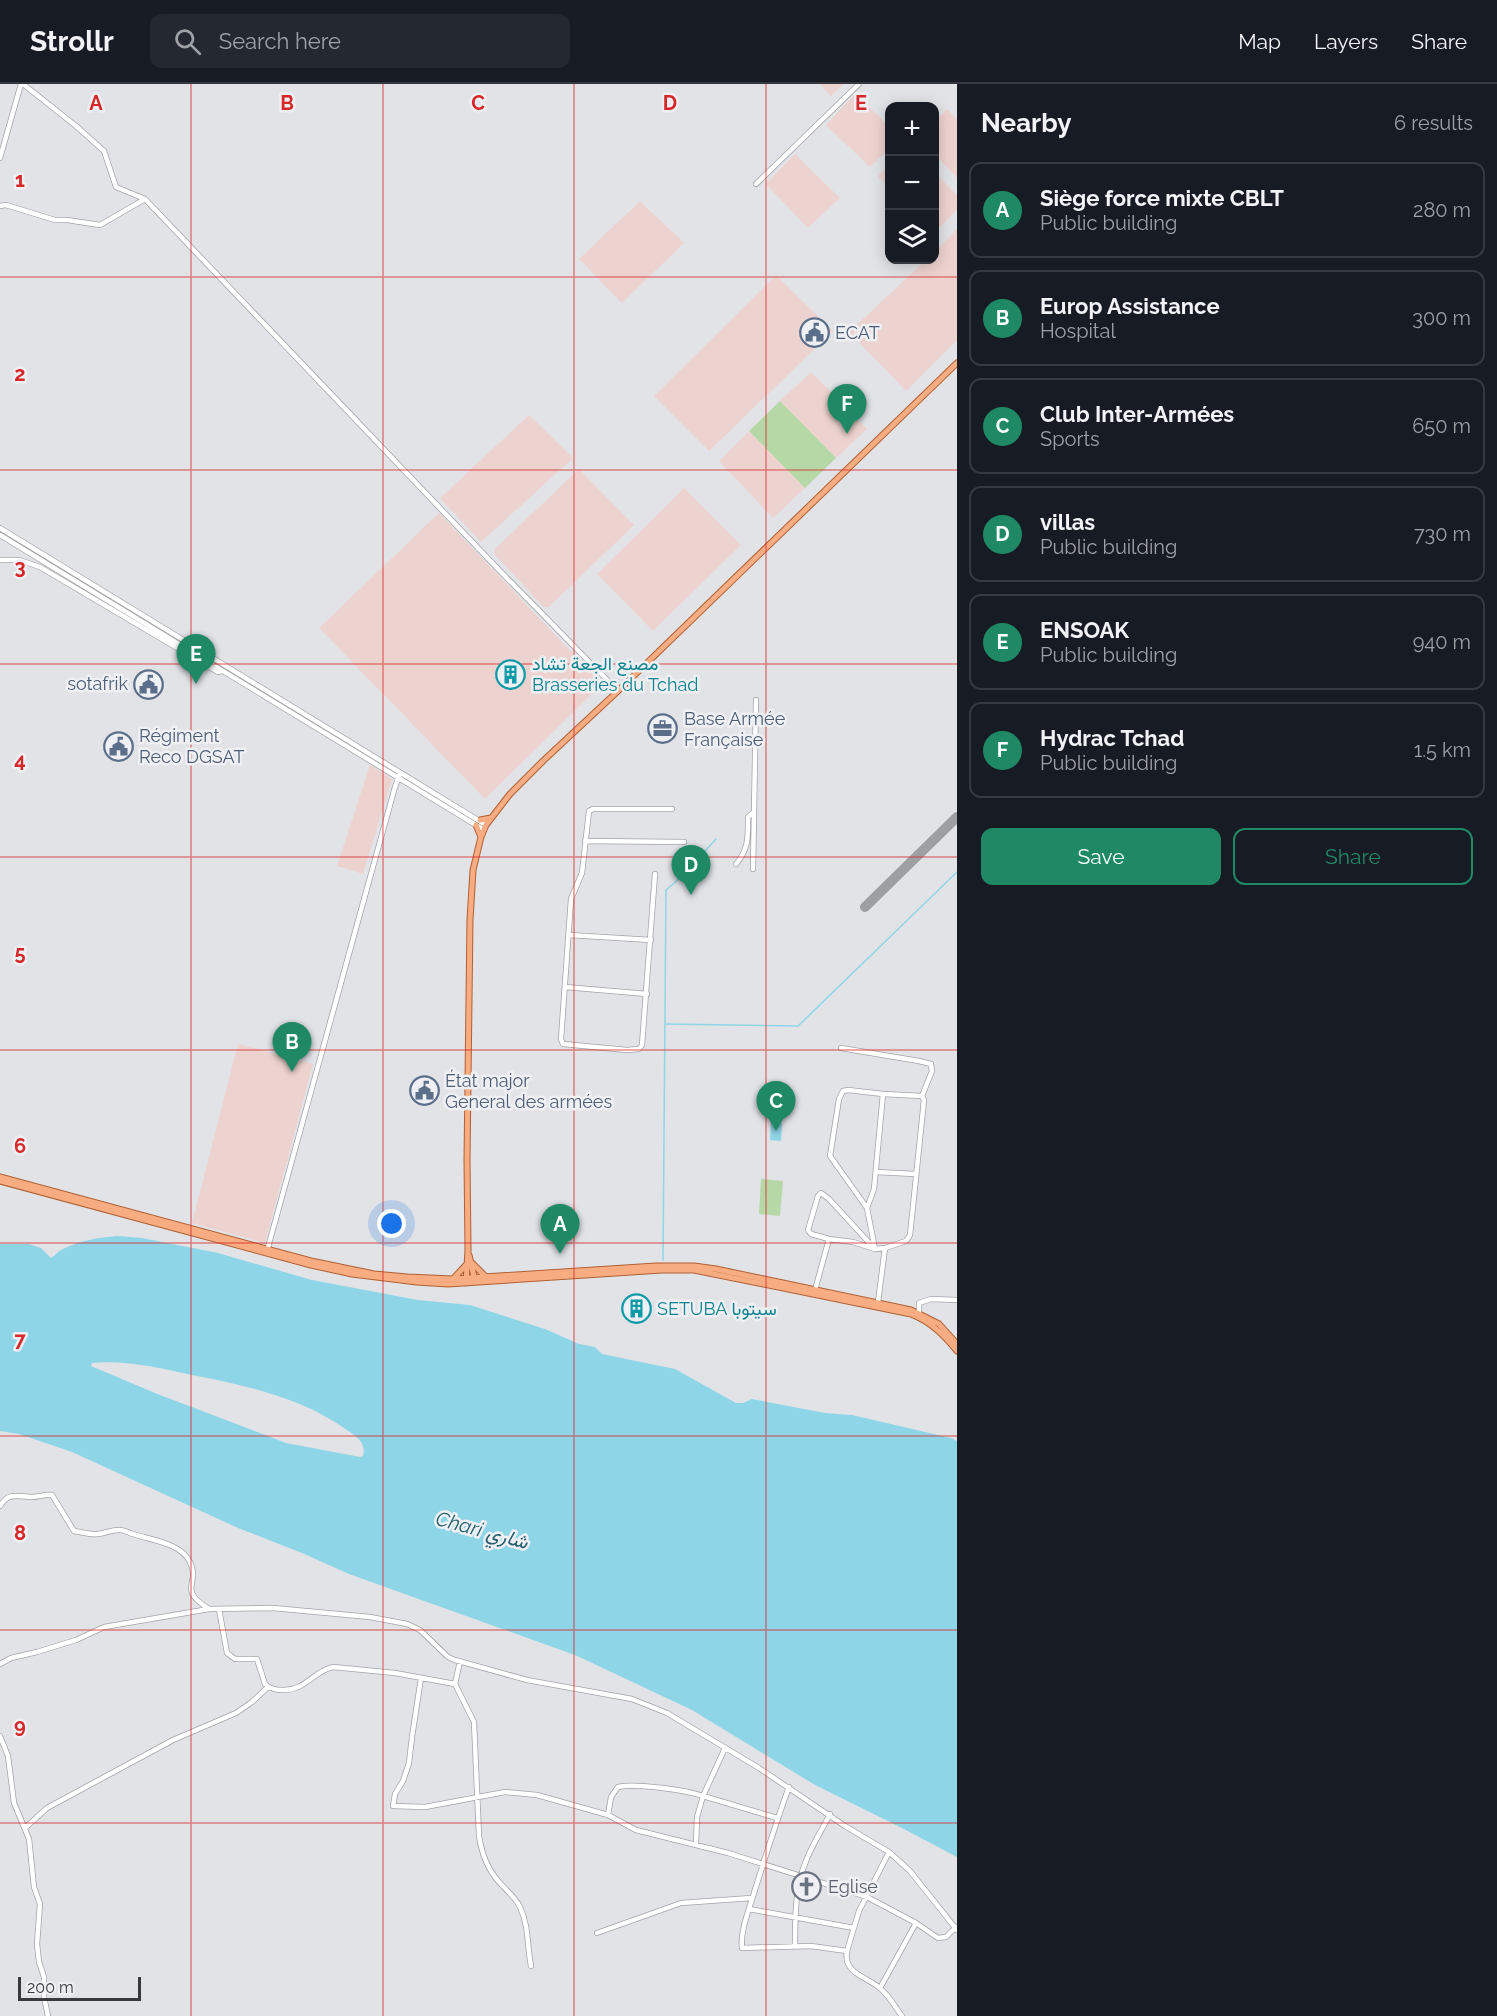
<!DOCTYPE html>
<html lang="en">
<head>
<meta charset="utf-8">
<style>
	:root { --surface:#171b24; --page:#242831; --text:#f1f3f6; --muted:#9ea1a6; --line:#363941; --accent:#1f8864 }
	body { margin:0; font-family:Raleway,Vazirmatn,sans-serif; background:var(--page); color:var(--text) }
	.controls { position:absolute; right:18px; top:18px; display:grid; overflow:hidden; border-radius:12px; box-shadow:0 3px 15px #0003 }
	.controls button { width:54px; height:54px; display:grid; place-items:center; padding:0; border:0; border-bottom:2px solid var(--line); background:var(--surface); color:var(--text); font:30px sans-serif }
	.scale { position:absolute; left:18px; bottom:15px; width:123px; box-sizing:border-box; padding-left:6px; border:3px solid #39393b; border-top:0; font-size:16px; line-height:21px; white-space:nowrap; color:#39393b; -webkit-text-stroke:4px #eff0f4; paint-order:stroke }
	.you { position:absolute; left:392px; top:1140px; width:21px; height:21px; margin:-15px; border:4px solid #fff; border-radius:50%; background:#1a73e8; box-shadow:0 0 0 9px #1a73e833 }
	.badge { display:grid; place-items:center; width:39px; height:39px; border-radius:50%; background:var(--accent); color:#fff; font-size:20px; font-weight:700 }
	.pin { position:absolute; translate:-50% -50px; filter:drop-shadow(0 2px 3px #0008) }
	.pin::after { content:''; position:absolute; top:32px; width:21px; height:18px; background:inherit; clip-path:polygon(0 0,100% 0,50% 100%) }
	.list { margin:0; padding:0; list-style:none }
	h2 { display:flex; justify-content:space-between; align-items:center; height:78px; margin:0; padding:0 24px; font-size:26px }
	h2 small { font-size:20px; font-weight:400; color:var(--muted) }
	.list li { display:grid; grid-template-columns:39px 1fr auto; gap:18px; align-items:center; box-sizing:border-box; height:96px; margin:0 12px 12px; padding:0 12px; border:2px solid var(--line); border-radius:12px }
	.list b { display:block; font-size:22px; white-space:nowrap }
	.list p { margin:0; font-size:20px; white-space:nowrap; color:var(--muted) }
	.list em { font-size:20px; font-style:normal; color:var(--muted) }
	.actions { display:flex; gap:12px; padding:18px 24px }
	.actions a { flex:1; padding:14px 0; border:2px solid var(--accent); border-radius:12px; text-align:center; font-size:21px; color:var(--accent) }
	.actions .main { background:var(--accent); color:#fff }
	.icon { flex:none; width:33px; height:33px; fill:none; stroke:currentColor; stroke-width:2; stroke-linecap:round; stroke-linejoin:round }
	.map { position:relative; flex:none; width:957px; height:1932px; overflow:hidden }
	header { display:flex; align-items:center; gap:36px; box-sizing:border-box; height:84px; padding:0 30px; background:var(--surface); border-bottom:2px solid var(--line) }
	header strong { font-size:28px }
	nav { display:flex; gap:33px; margin-inline-start:auto; font-size:21px }
	.search { width:420px; height:54px; background:var(--page); display:flex; align-items:center; gap:15px; box-sizing:border-box; padding:0 21px; border-radius:12px; color:var(--muted); font-size:22px }
	main { display:flex }
	aside { flex:1; background:var(--surface) }
	.map>svg:first-child { display:block }
	.industrial { fill:#edd3cf }
	.green { fill:#b6d8a7 }
	.water { fill:#8ed6e7; fill-rule:evenodd }
	.lines { fill:none; stroke-linecap:round; stroke-linejoin:round }
	.stream { stroke:#8ed6e7; stroke-width:1.5 }
	.taxiway { stroke:#9e9fa2; stroke-width:10 }
	.minor-casing { stroke:#a3a4a8; stroke-width:6 }
	.major-casing { stroke:#b16033; stroke-width:7 }
	.minor { stroke:#fff; stroke-width:4.5 }
	.major { stroke:#f7ac82; stroke-width:5 }
	.grid { fill:none; stroke:#d62828; stroke-width:1.5; stroke-opacity:0.55 }
	.labels { text-anchor:middle; stroke-width:5; stroke-linejoin:round; paint-order:stroke }
	.service-label { font-size:18px; fill:#4e5e75; stroke:#eff0f4; text-anchor:start }
	.culture-label { font-size:18px; fill:#0d838f; stroke:#eff0f4; text-anchor:start }
	.worship-label { font-size:18px; fill:#5b616d; stroke:#eff0f4; text-anchor:start }
	.water-label { font-size:20px; font-style:italic; fill:#26606d; stroke:#eff0f4 }
	.grid-label { font-size:20px; text-anchor:middle; font-weight:bold; fill:#d62828; stroke:#eff0f4; stroke-width:5; stroke-linejoin:round; paint-order:stroke }
</style>
</head>
<body>
<header>
<strong>Strollr</strong>
<div class="search"><svg class="icon" aria-label="search" viewBox="0 0 24 24"><circle cx="10" cy="10" r="6"/><path d="M15 15l6 6"/></svg>Search here</div>
<nav><a>Map</a><a>Layers</a><a>Share</a></nav>
</header>
<main>
<div class="map">
<svg width="957" height="1932" viewBox="0 0 957 1932">
	<rect width="100%" height="100%" fill="#e2e3e7"/>
	<path class="industrial" d="M 820,0 L 844,0 L 831,12 Z
		M 855,10 L 889,42 L 889,65 L 870,83 L 826,41 Z
		M 947,25 L 957,35 L 957,94 L 935,71 L 935,37 Z
		M 795,70 L 840,114 L 808,144 L 766,100 Z
		M 889,81 L 889,104 L 878,92 Z
		M 934,88 L 957,111 L 957,126 L 935,148 Z
		M 640,117 L 684,159 L 622,219 L 579,175 Z
		M 957,145 L 957,256 L 906,307 L 849,248 L 926,176 L 934,176 L 935,167 Z
		M 776,191 L 833,247 L 709,367 L 654,312 Z
		M 811,288 L 867,345 L 836,374 L 780,317 Z
		M 529,331 L 573,374 L 481,458 L 440,414 Z
		M 749,347 L 805,404 L 773,434 L 719,377 Z
		M 579,385 L 634,441 L 549,523 L 544,523 L 495,471 L 495,465 Z
		M 684,404 L 741,461 L 653,547 L 597,490 Z
		M 439,429 L 602,600 L 485,715 L 319,544 Z
		M 370,681 L 392,695 L 363,790 L 337,782 Z
		M 238,960 L 313,980 L 265,1159 L 192,1139 Z"/>
	<path class="green" d="M 780,317 L 836,374 L 805,404 L 749,347 Z
		M 761,1095 L 783,1097 L 780,1132 L 759,1130 Z"/>
	<path class="water" d="M 771,1038 L 782,1039 L 781,1057 L 770,1056 Z
		M 117,1152 L 142,1154 L 218,1169 L 312,1196 L 418,1216 L 470,1221 L 545,1245 L 579,1260 L 595,1263 L 602,1270 L 675,1285 L 736,1319 L 743,1319 L 752,1315 L 825,1329 L 852,1331 L 951,1354 L 957,1357 L 957,1773 L 902,1744 L 815,1701 L 692,1626 L 575,1571 L 349,1490 L 302,1469 L 238,1444 L 72,1368 L 19,1350 L 0,1347 L 0,1160 L 29,1160 L 41,1164 L 51,1174 C 55,1172 58,1167 63,1165 C 80,1156 98,1154 117,1152 ZM 92,1279 C 126,1276 160,1284 192,1291 C 244,1301 300,1313 344,1344 C 354,1351 367,1357 363,1372 L 360,1373 L 286,1359 L 155,1309 L 91,1282 Z"/>
	<g class="lines">
		<path class="stream" d="M 687,787 L 716,755
			M 666,940 L 798,942 L 957,788
			M 663,1176 L 666,806 L 680,794"/>
		<path class="taxiway" d="M 865,823 L 957,733"/>
		<defs>
			<path id="minor" d="M 23,0 L 76,42 L 104,67 L 116,103 L 145,115 L 500,487 L 618,607
				M 0,74 L 21,0
				M 756,100 L 859,0
				M 0,122 L 6,121 L 55,136 L 67,136 L 100,141 L 145,115
				M 0,444 L 486,741
				M 0,451 L 484,746
				M 0,476 L 19,476 L 40,483 L 211,584 L 218,588 L 222,587
				M 585,757 L 684,758
				M 736,780 C 749,765 748,752 748,733 L 754,728
				M 753,785 L 756,616
				M 655,790 L 642,961 L 639,965 L 627,966 L 563,960 L 561,955 L 571,815 L 582,789 L 589,727 L 593,725 L 672,725
				M 569,851 L 651,856
				M 565,903 L 647,910
				M 841,964 L 919,977 L 931,980 L 932,987 L 922,1012
				M 883,1010 L 922,1012 L 924,1016 L 910,1151 L 906,1157 L 885,1164
				M 876,1088 L 915,1090
				M 867,1124 L 874,1105 L 883,1010 L 848,1006 L 843,1007 L 839,1015 L 830,1072 L 867,1124 L 875,1165 L 885,1164 L 878,1218
				M 829,1155 L 811,1150 L 808,1146 L 818,1112 L 821,1109 L 829,1115 L 875,1165
				M 267,1167 L 395,703 L 400,689
				M 815,1206 L 829,1155 L 853,1158 L 875,1165
				M 919,1229 L 919,1219 L 931,1215 L 957,1216
				M 0,1422 C 9,1407 18,1413 32,1413 C 39,1413 45,1410 52,1411 L 74,1447 C 81,1448 90,1451 97,1450 C 105,1450 112,1445 120,1446 C 125,1446 129,1449 133,1450 C 151,1456 181,1459 190,1478 C 201,1501 176,1504 209,1525
				M 219,1525 L 227,1569 L 235,1575 L 257,1575 L 265,1600 C 270,1605 275,1606 282,1606 C 306,1607 313,1587 333,1583 L 395,1589 L 455,1600
				M 460,1577 L 455,1600 L 474,1638 L 479,1752 C 482,1770 487,1784 499,1798 C 506,1806 515,1813 520,1823 C 529,1842 527,1862 531,1882
				M 0,1580 L 11,1574 L 37,1568 L 76,1556 L 104,1543 L 209,1525 L 273,1524 L 370,1533 L 407,1540 L 420,1546 L 448,1573 L 455,1576 L 527,1596 L 632,1615 L 667,1629 L 759,1684 L 845,1742 L 889,1768 L 910,1787 L 957,1846
				M 421,1594 L 412,1653 L 409,1679 L 403,1697 L 395,1710 L 393,1722 L 425,1723 L 505,1708 L 537,1711 L 608,1731 L 636,1746 L 728,1769 L 867,1813 L 916,1839 L 938,1854 L 946,1853 L 956,1843
				M 0,1652 L 8,1672 L 14,1719 L 29,1755 L 34,1803 L 40,1820 L 37,1860 L 39,1878 L 44,1893 L 44,1913 L 48,1932
				M 725,1664 L 703,1712 L 777,1734
				M 789,1703 C 776,1738 765,1774 754,1809 C 749,1826 740,1847 742,1864 L 811,1862 L 847,1867 L 859,1827 L 889,1768
				M 608,1731 L 611,1713 L 618,1703 C 635,1699 686,1706 703,1712 L 697,1733 L 696,1761
				M 25,1744 L 47,1724 L 134,1677 L 173,1656 L 236,1629 L 252,1618 L 268,1603
				M 749,1825 L 854,1844
				M 597,1849 L 681,1819 L 752,1814
				M 795,1861 C 795,1834 795,1803 806,1777 C 812,1761 822,1746 830,1730
				M 847,1867 C 843,1891 868,1892 882,1906 C 890,1913 895,1923 902,1932
				M 880,1904 L 916,1839"/>
			<path id="major" d="M 480,736 L 491,734
				M 476,741 L 481,753
				M 0,1093 L 311,1177 L 374,1190 L 407,1193 L 453,1195 L 656,1182 L 694,1182 L 716,1185 L 911,1226 L 939,1240 L 957,1260
				M 0,1097 L 311,1181 L 352,1190 L 417,1198 L 448,1200 L 662,1186 L 694,1186 L 911,1230 C 931,1238 943,1250 957,1267
				M 469,1171 L 475,1197
				M 472,1179 L 486,1193
				M 453,1195 L 466,1181
				M 466,1199 L 468,1166 L 467,1076 L 470,836 L 473,786 L 481,753 L 486,741 L 510,710 L 544,676 L 618,607 L 957,279"/>
		</defs>
		<use href="#minor" class="minor-casing"/>
		<use href="#major" class="major-casing"/>
		<use href="#minor" class="minor"/>
		<use href="#major" class="major"/>
	</g>
	<path class="grid" d="M 191,0 L 191,1932M 383,0 L 383,1932M 574,0 L 574,1932M 766,0 L 766,1932M 0,193 L 957,193M 0,386 L 957,386M 0,580 L 957,580M 0,773 L 957,773M 0,966 L 957,966M 0,1159 L 957,1159M 0,1352 L 957,1352M 0,1546 L 957,1546M 0,1739 L 957,1739"/>
	<defs>
		<symbol id="civic-ring" viewBox="-11 -11 22 22"><circle r="9.5" fill="#eff0f4" stroke="#5c6f8a" stroke-width="1.5"/><path d="M-.6-6.5H3V-4.5H.6V-3L4-1V1h2V6H-6V1h2V-1L-.6-3ZM-1.2 2.5V6h2.4V2.5Z" fill="#5c6f8a"/></symbol>
		<symbol id="building-ring" viewBox="-11 -11 22 22"><circle r="9.5" fill="#eff0f4" stroke="#0f9aa8" stroke-width="1.5"/><path d="M-4-6H4V6H1V3H-1V6H-4ZM-2.5-4.3h1.7v1.8h-1.7ZM.8-4.3h1.7v1.8H.8ZM-2.5-1h1.7V.8h-1.7ZM.8-1h1.7V.8H.8Z" fill="#0f9aa8"/></symbol>
		<symbol id="office-ring" viewBox="-11 -11 22 22"><circle r="9.5" fill="#eff0f4" stroke="#5c6f8a" stroke-width="1.5"/><path d="M-6-3h4V-5.5h4V-3h4V5H-6ZM-1-4.5V-3h2v-1.5ZM-6 0V1H6V0Z" fill="#5c6f8a"/></symbol>
		<symbol id="church-ring" viewBox="-11 -11 22 22"><circle r="9.5" fill="#eff0f4" stroke="#6b7280" stroke-width="1.5"/><path d="M-1.2-6h2.4v3.5h3.3v2.4h-3.3V6h-2.4V-.1h-3.3v-2.4h3.3Z" fill="#6b7280"/></symbol>
	</defs>
	<g fill-rule="evenodd">
		<use href="#civic-ring" x="798" y="232" width="33" height="33"/>
		<use href="#building-ring" x="494" y="574" width="33" height="33"/>
		<use href="#civic-ring" x="132" y="584" width="33" height="33"/>
		<use href="#office-ring" x="646" y="628" width="33" height="33"/>
		<use href="#civic-ring" x="102" y="646" width="33" height="33"/>
		<use href="#civic-ring" x="408" y="990" width="33" height="33"/>
		<use href="#building-ring" x="620" y="1208" width="33" height="33"/>
		<use href="#church-ring" x="790" y="1786" width="33" height="33"/>
	</g>
	<g class="labels">
		<g class="service-label">
			<text x="835" y="255">ECAT</text>
			<text x="128" y="606" text-anchor="end">sotafrik</text>
			<text x="684" y="641">Base Armée<tspan x="684" dy="21">Française</tspan></text>
			<text x="139" y="658">Régiment<tspan x="139" dy="21">Reco DGSAT</tspan></text>
			<text x="445" y="1003">État major<tspan x="445" dy="21">General des armées</tspan></text>
		</g>
		<g class="culture-label">
			<text x="532" y="586">مصنع الجعة تشاد<tspan x="532" dy="21">Brasseries du Tchad</tspan></text>
			<text x="657" y="1231">SETUBA سيتوبا</text>
		</g>
		<g class="worship-label">
			<text x="828" y="1809">Eglise</text>
		</g>
		<g class="water-label">
			<text transform="translate(482 1446) rotate(15)" y="7">Chari شاري</text>
		</g>
	</g>
	<g class="grid-label">
		<text x="96" y="26">A</text>
		<text x="287" y="26">B</text>
		<text x="478" y="26">C</text>
		<text x="670" y="26">D</text>
		<text x="861" y="26">E</text>
		<text x="20" y="103">1</text>
		<text x="20" y="297">2</text>
		<text x="20" y="490">3</text>
		<text x="20" y="683">4</text>
		<text x="20" y="876">5</text>
		<text x="20" y="1069">6</text>
		<text x="20" y="1263">7</text>
		<text x="20" y="1456">8</text>
		<text x="20" y="1649">9</text>
	</g>
</svg>
<div class="controls">
<button>+</button>
<button>−</button>
<button><svg class="icon" aria-label="layers" viewBox="0 0 24 24"><path d="M12 4l9 5-9 5-9-5zM3 14l9 5 9-5"/></svg></button>
</div>
<div class="scale">200 m</div>
<div class="you"></div>
<div class="pin badge" style="left:560px;top:1170px">A</div>
<div class="pin badge" style="left:292px;top:988px">B</div>
<div class="pin badge" style="left:776px;top:1047px">C</div>
<div class="pin badge" style="left:691px;top:811px">D</div>
<div class="pin badge" style="left:196px;top:600px">E</div>
<div class="pin badge" style="left:847px;top:350px">F</div>
</div>
<aside>
<h2>Nearby<small>6 results</small></h2>
<ul class="list">
<li><span class="badge">A</span><div><b>Siège force mixte CBLT</b><p>Public building</p></div><em>280 m</em></li>
<li><span class="badge">B</span><div><b>Europ Assistance</b><p>Hospital</p></div><em>300 m</em></li>
<li><span class="badge">C</span><div><b>Club Inter-Armées</b><p>Sports</p></div><em>650 m</em></li>
<li><span class="badge">D</span><div><b>villas</b><p>Public building</p></div><em>730 m</em></li>
<li><span class="badge">E</span><div><b>ENSOAK</b><p>Public building</p></div><em>940 m</em></li>
<li><span class="badge">F</span><div><b>Hydrac Tchad</b><p>Public building</p></div><em>1.5 km</em></li>
</ul>
<div class="actions"><a class="main">Save</a><a>Share</a></div>
</aside>
</main>
</body>
</html>
